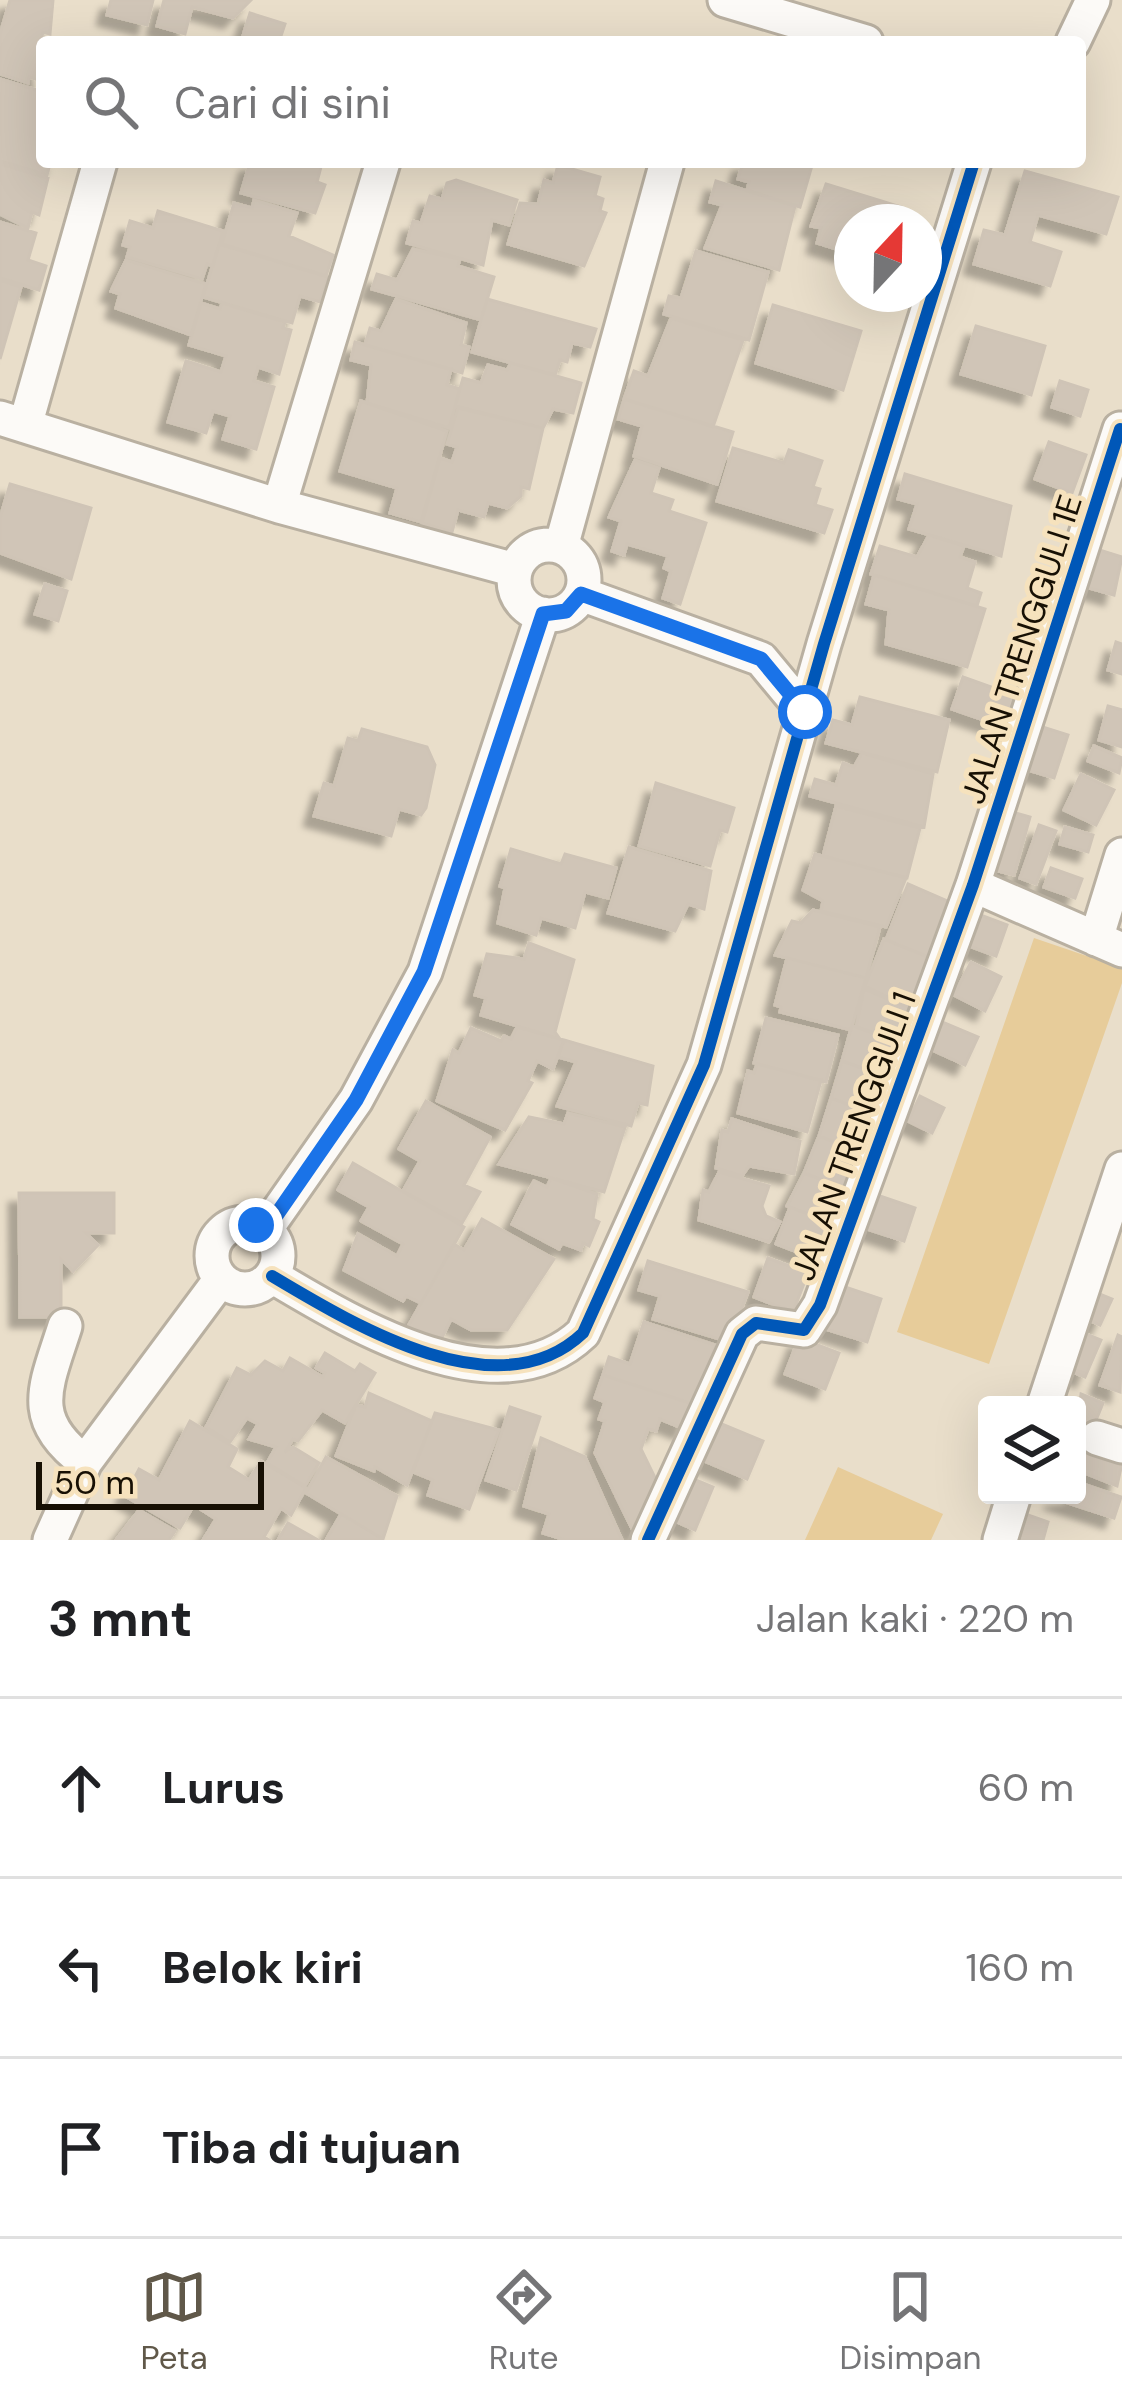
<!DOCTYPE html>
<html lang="id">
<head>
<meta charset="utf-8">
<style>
	:root { --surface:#fff; --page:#f2f2f2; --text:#202124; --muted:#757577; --line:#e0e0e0; --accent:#605849 }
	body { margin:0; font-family:"DM Sans",sans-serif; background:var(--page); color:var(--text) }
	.controls { position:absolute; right:36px; bottom:36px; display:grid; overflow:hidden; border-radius:12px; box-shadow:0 12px 48px #0002 }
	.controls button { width:108px; height:108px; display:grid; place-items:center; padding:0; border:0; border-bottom:3px solid var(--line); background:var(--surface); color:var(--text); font:60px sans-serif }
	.compass { position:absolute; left:834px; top:204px; width:108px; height:108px; border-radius:50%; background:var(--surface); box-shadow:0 12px 48px #0002; rotate:22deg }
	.scale { position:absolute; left:36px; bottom:30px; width:228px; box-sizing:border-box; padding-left:12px; border:6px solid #171004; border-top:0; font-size:33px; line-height:42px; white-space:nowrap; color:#171004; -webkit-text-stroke:9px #f6e2bd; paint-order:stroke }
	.stop { position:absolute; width:36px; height:36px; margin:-27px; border:9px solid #1a73e8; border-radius:50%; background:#fff }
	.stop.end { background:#1a73e8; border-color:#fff; box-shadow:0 3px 12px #0008 }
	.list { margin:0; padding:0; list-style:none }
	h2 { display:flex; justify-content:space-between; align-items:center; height:156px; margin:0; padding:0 48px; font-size:51px }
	h2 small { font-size:39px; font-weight:400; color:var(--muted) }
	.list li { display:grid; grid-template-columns:78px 1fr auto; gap:36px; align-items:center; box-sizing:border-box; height:180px; padding:0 48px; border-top:3px solid var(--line) }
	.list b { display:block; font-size:45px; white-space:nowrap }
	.list em { font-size:39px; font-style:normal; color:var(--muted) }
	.icon { flex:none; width:66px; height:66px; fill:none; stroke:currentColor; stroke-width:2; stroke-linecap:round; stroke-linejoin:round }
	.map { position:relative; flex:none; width:1122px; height:1540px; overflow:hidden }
	.search { position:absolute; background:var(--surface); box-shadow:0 12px 48px #0002; left:36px; right:36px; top:36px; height:132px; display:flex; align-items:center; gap:30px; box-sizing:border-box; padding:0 42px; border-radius:12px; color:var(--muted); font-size:45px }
	.sheet { height:696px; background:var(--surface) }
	nav { display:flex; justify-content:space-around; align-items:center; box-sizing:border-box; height:168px; border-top:3px solid var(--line); background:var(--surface); font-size:33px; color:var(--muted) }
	nav a { display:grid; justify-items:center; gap:6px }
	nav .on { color:var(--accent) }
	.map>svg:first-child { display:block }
	.green { fill:#e7cc9a }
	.building { fill:#d0c5b7; stroke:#cfc4b6; stroke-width:3; filter:url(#shadow) }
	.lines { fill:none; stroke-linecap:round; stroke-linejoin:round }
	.minor-casing { stroke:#b9b0a1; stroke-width:39 }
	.minor { stroke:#fcfaf7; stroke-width:33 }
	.cycleway-casing { stroke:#f6e2bd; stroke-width:20 }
	.cycleway { stroke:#0057b8; stroke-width:12 }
	.route { stroke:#1a73e8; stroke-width:15 }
	.labels { text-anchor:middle; stroke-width:10; stroke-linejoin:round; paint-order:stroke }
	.street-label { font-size:33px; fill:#171004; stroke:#f6e2bd }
</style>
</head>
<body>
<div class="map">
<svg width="1122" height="1540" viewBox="0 0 1122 1540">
	<defs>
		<filter id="shadow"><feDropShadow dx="-10" dy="10" stdDeviation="3" flood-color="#0004"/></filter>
	</defs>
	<rect width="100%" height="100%" fill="#e9deca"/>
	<path class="green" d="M 1034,938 L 1122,968 L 1122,983 L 989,1364 L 897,1332 Z
		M 838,1467 L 943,1514 L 931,1540 L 805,1540 Z"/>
	<path class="building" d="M 10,0 L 53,0 L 50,34 L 43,32 L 38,50 L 42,81 L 29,77 L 28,83 L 0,74 L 0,34 Z
		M 111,0 L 153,0 L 147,25 L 107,15 Z
		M 164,0 L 251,0 L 233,18 L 192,7 L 185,34 L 157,26 Z
		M 250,13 L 285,24 L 279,42 L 241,42 Z
		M 0,79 L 40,91 L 42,162 L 59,162 L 50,164 L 47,175 L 0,161 Z
		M 250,162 L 322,163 L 317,182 L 325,185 L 315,213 L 241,193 Z
		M 743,162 L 813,162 L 800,207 L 747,190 L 749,182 L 738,179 Z
		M 0,164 L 48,178 L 39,215 L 32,212 L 28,228 L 0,214 Z
		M 558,165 L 600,177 L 595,196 L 603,199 L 600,211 L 606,213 L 584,266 L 508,244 L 520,203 L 538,204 L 544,180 L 553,183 Z
		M 1025,171 L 1118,197 L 1106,234 L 1038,215 L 1030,242 L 1061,252 L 1050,286 L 974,264 L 984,230 L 1005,235 Z
		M 456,180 L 517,200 L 509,225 L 492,220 L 483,265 L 407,243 L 413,221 L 421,223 L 430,196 L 442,199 L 447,183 Z
		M 716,181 L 795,206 L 779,270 L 705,248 L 722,205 L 710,202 Z
		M 826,184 L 901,207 L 897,222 L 852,222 L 852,254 L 817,243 L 821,228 L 811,226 Z
		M 254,200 L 297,213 L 289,236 L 333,255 L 326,276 L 222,244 L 234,203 L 252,208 Z
		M 158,211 L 223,231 L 213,266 L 207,264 L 202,279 L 127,257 L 130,247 L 123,245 L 130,221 L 153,228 Z
		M 0,222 L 36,233 L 28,260 L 46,266 L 39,290 L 0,278 Z
		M 219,244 L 328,277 L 320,302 L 300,296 L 292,323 L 203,297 Z
		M 413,249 L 460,259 L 458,266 L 494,277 L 481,320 L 372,289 L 377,274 L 397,280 Z
		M 696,251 L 768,272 L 749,340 L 664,314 L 669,296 L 681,298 Z
		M 126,260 L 206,284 L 191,335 L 116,308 L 120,294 L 111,291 Z
		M 0,280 L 21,287 L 0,359 Z
		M 396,299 L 466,323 L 461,345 L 469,347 L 462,373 L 365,345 L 370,328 L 381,331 Z
		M 487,299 L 596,329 L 590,347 L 572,343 L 567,362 L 560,360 L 555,375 L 472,352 Z
		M 201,303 L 220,309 L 222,303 L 285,322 L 283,328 L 291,330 L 279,374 L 258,367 L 254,381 L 274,387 L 256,449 L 223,439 L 230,416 L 213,411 L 206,433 L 168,422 L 186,361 L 221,372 L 226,356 L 189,345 Z
		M 773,305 L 861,331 L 843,390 L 756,363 Z
		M 671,318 L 743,340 L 713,427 L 624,399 L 634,371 L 648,376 Z
		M 976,326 L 1045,346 L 1031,395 L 961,374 Z
		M 355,342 L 451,369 L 447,385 L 460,389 L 449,428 L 367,403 L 371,365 L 351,360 Z
		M 511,363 L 581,383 L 573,413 L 553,409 L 543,428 L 455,406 L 463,378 L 481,383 L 488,365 L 507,370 Z
		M 1060,381 L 1088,390 L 1080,416 L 1052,407 Z
		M 624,399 L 733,432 L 717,484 L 634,456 L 642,426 L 618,419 Z
		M 361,401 L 447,431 L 421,522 L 390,513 L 397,488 L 340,471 Z
		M 458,408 L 543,428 L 529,489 L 521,487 L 521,496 L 507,508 L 488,503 L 484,517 L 458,510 L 452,532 L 422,523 L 440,458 L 452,462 L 457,447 L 447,444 Z
		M 1049,442 L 1086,455 L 1072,493 L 1035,479 Z
		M 733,448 L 784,463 L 789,450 L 822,461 L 813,487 L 820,489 L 815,505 L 832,510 L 824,533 L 717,501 Z
		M 635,460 L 659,468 L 651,493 L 673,500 L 669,511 L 706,523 L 680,604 L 663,598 L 671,571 L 664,568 L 668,556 L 627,544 L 624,555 L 612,551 L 621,521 L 609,517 Z
		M 905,474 L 1011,506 L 1001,556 L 909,529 L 917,504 L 898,499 Z
		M 10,484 L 91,508 L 71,579 L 0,553 L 0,518 Z
		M 929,535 L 964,546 L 960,557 L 975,562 L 967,588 L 981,593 L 977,606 L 871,574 L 880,546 L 917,557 Z
		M 1093,548 L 1122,557 L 1114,595 L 1082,586 Z
		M 874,575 L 985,609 L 967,667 L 886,644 L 889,610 L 866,604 Z
		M 45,584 L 67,591 L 58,621 L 35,614 Z
		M 1116,642 L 1122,644 L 1122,674 L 1108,670 Z
		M 963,677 L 1016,696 L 1004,727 L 952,709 Z
		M 860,697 L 949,720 L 937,772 L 826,743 L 833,720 L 852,725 Z
		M 1108,706 L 1122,710 L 1122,747 L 1099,740 Z
		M 1033,724 L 1068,735 L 1054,778 L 1021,768 Z
		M 362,729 L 427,747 L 435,765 L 426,808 L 421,815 L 399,809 L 391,836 L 314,816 L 324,783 L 334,786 L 348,738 L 358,741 Z
		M 1094,746 L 1122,758 L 1119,773 L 1088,761 Z
		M 862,753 L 933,774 L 924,827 L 810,796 L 815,779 L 836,785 L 843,763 L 854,767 Z
		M 1081,774 L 1114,790 L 1096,825 L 1064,810 Z
		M 656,783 L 734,808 L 727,832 L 720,830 L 710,866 L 639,846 Z
		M 836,806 L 920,828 L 907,878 L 823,856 Z
		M 1005,810 L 1030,817 L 1014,875 L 989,869 Z
		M 1039,825 L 1056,831 L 1036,884 L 1020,878 Z
		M 1065,827 L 1093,835 L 1088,852 L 1060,844 Z
		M 629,847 L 711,871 L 704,909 L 688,904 L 675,931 L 608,913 Z
		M 511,849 L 561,864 L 565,854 L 616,868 L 608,898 L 585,892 L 575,928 L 541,918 L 536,935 L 498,923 L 505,888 L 500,886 Z
		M 815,854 L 906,878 L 886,927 L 821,911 L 823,901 L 803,890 Z
		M 1051,868 L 1082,879 L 1075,898 L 1044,887 Z
		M 908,884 L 959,906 L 941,962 L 886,940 Z
		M 813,910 L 880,927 L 866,978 L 775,955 L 792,921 L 801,923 Z
		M 975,913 L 1007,925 L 996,956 L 964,944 Z
		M 884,939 L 938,961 L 918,1012 L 865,986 Z
		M 529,943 L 574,960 L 555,1032 L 560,1039 L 481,1015 L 486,998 L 475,995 L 487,954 L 524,959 Z
		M 787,958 L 866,978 L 851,1030 L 780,1012 L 781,1007 L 775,1005 Z
		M 971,962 L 1001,977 L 985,1011 L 954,995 Z
		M 864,989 L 913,1009 L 909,1046 L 856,1027 Z
		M 766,1018 L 838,1035 L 826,1082 L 754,1063 Z
		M 942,1022 L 978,1037 L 965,1065 L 930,1049 Z
		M 852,1025 L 909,1046 L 897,1080 L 842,1061 Z
		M 517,1027 L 564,1040 L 553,1069 L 537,1061 L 528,1081 L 532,1083 L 505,1130 L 437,1101 L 453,1050 L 459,1053 L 471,1028 L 501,1041 L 504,1036 L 511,1039 Z
		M 564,1040 L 653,1066 L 647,1105 L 638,1103 L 631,1126 L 557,1106 L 576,1062 L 558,1057 Z
		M 842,1061 L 897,1080 L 882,1118 L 831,1098 Z
		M 757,1064 L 821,1080 L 807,1132 L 738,1113 L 748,1071 L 754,1073 Z
		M 920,1096 L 944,1108 L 932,1133 L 908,1121 Z
		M 831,1098 L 882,1118 L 869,1156 L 819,1136 Z
		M 426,1101 L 490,1137 L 464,1185 L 480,1192 L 462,1223 L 403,1191 L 420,1161 L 399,1149 Z
		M 568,1113 L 625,1127 L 604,1192 L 499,1164 L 529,1117 L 564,1124 Z
		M 732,1119 L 800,1141 L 794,1174 L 749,1166 L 742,1176 L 716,1168 L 722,1130 L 728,1132 Z
		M 819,1136 L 869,1156 L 863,1175 L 851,1170 L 845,1189 L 804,1173 Z
		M 353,1163 L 464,1227 L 421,1303 L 406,1296 L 403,1301 L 344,1270 L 358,1234 L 397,1256 L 403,1244 L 361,1221 L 369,1207 L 338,1190 Z
		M 719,1172 L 769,1186 L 762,1206 L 766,1216 L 780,1222 L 769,1242 L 699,1220 L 703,1190 L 709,1192 Z
		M 804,1173 L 841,1187 L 835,1211 L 848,1217 L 844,1228 L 787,1206 Z
		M 551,1178 L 597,1194 L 593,1219 L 599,1222 L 589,1246 L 583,1243 L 581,1250 L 562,1243 L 559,1249 L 512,1224 L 534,1181 L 547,1187 Z
		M 19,1193 L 114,1193 L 114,1233 L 86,1233 L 98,1245 L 73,1271 L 61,1259 L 61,1317 L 20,1317 Z
		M 874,1194 L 915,1208 L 904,1241 L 864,1228 Z
		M 790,1207 L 844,1228 L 836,1248 L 824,1244 L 818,1260 L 776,1244 Z
		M 482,1219 L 554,1259 L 507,1330 L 471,1330 L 451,1319 L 438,1346 L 406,1330 L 454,1244 L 464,1250 Z
		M 768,1258 L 808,1273 L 793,1312 L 754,1297 Z
		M 648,1261 L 748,1292 L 729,1342 L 653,1319 L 660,1296 L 639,1290 Z
		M 836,1284 L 881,1299 L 867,1342 L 822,1328 Z
		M 1092,1291 L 1112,1299 L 1100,1325 L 1081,1317 Z
		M 644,1322 L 715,1345 L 696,1405 L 603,1375 L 609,1357 L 630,1364 Z
		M 1081,1332 L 1101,1340 L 1085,1377 L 1065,1369 Z
		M 1118,1335 L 1122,1337 L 1120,1392 L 1100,1385 Z
		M 799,1338 L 839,1353 L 825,1389 L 785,1374 Z
		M 325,1353 L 355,1371 L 360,1364 L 375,1373 L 345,1423 L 322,1410 L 298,1441 L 293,1439 L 285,1452 L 293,1447 L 319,1463 L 305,1486 L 267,1463 L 276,1447 L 249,1439 L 258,1424 L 247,1418 L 230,1442 L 206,1427 L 237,1368 L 251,1375 L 265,1361 L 283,1371 L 290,1358 L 323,1377 L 325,1373 L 316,1368 Z
		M 603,1375 L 693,1404 L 684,1429 L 660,1419 L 656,1431 L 648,1429 L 641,1449 L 664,1496 L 635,1535 L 595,1453 L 605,1421 L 599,1419 L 605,1402 L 595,1398 Z
		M 369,1393 L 432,1421 L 407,1485 L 375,1467 L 374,1471 L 336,1456 L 356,1405 L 365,1407 Z
		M 1081,1394 L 1103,1403 L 1092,1430 L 1077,1424 Z
		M 510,1407 L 540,1417 L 516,1490 L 486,1480 Z
		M 435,1413 L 499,1430 L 469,1509 L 428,1495 L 433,1480 L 413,1472 Z
		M 712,1420 L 763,1441 L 747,1479 L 697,1458 Z
		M 190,1421 L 237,1449 L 228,1467 L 249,1480 L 261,1461 L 306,1488 L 291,1515 L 281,1508 L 264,1537 L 269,1540 L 203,1540 L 216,1519 L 194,1505 L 180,1528 L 125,1496 L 139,1469 L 159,1480 Z
		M 541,1438 L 585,1457 L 622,1540 L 565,1540 L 543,1533 L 549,1514 L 524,1506 Z
		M 1077,1444 L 1122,1463 L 1117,1486 L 1077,1470 Z
		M 326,1457 L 397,1496 L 383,1539 L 306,1493 Z
		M 686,1476 L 713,1487 L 695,1530 L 668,1518 Z
		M 1077,1482 L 1121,1497 L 1114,1518 L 1053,1498 L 1077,1495 Z
		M 139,1510 L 175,1531 L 169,1540 L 116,1540 Z
		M 341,1514 L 381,1538 L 380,1540 L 326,1540 Z
		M 1025,1514 L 1048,1522 L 1043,1540 L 1017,1540 Z
		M 288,1523 L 318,1540 L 278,1540 Z"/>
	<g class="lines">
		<defs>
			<path id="minor" d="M 725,0 L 866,42
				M 1073,42 L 1093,0
				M 0,418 L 279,506 L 515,570
				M 25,426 L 100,162
				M 279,506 L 383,162
				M514 580a35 35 0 1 1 70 0a35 35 0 1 1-70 0Z
				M 561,547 L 667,162
				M 581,594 L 761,659 L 805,712
				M 973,885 L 1122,950
				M 1096,939 L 1122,855
				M212 1256a33 33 0 1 1 66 0a33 33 0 1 1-66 0Z
				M 265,1230 L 356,1100 L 425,972 L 543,614
				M 272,1276 C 354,1325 499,1413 583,1333 L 704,1065 L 824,644 L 974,162
				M 65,1326 C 46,1386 26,1419 85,1462
				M 1044,1405 L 1122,1169
				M 1097,1438 L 1122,1446
				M 50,1540 L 85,1462 L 221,1279
				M 648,1540 L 742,1334 L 756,1323 L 804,1330 L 820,1305 L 973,885 L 1120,429
				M 1000,1540 L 1014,1495"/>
		</defs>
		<use href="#minor" class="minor-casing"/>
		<use href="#minor" class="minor"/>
		<defs>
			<path id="cycleway" d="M 272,1276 C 354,1325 499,1413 583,1333 L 704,1065 L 824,644 L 974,162
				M 648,1540 L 742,1334 L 756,1323 L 804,1330 L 820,1305 L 973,885 L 1120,429"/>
		</defs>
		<use href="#cycleway" class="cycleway-casing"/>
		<use href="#cycleway" class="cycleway"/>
	</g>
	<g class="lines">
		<path class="route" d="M 256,1225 L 266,1230 L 356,1100 L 424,972 L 543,614 L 566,611 L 581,594 L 761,659 L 805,712"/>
	</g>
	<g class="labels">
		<g class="street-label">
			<text transform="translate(1021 649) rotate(-72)" y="12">JALAN TRENGGULI 1E</text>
			<text transform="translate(853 1136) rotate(-70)" y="12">JALAN TRENGGULI 1</text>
		</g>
	</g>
</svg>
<div class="controls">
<button><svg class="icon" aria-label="layers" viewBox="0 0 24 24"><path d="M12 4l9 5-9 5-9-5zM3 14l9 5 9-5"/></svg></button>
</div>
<svg class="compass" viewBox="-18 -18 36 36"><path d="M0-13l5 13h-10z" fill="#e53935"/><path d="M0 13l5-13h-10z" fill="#757577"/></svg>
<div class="scale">50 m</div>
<div class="stop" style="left:805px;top:712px"></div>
<div class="stop end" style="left:256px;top:1225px"></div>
<div class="search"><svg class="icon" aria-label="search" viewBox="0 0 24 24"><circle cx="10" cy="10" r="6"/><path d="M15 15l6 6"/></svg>Cari di sini</div>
</div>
<section class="sheet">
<h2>3 mnt<small>Jalan kaki · 220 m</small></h2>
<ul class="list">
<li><svg class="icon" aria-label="ahead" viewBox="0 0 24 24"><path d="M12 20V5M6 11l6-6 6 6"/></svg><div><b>Lurus</b></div><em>60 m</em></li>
<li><svg class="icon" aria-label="left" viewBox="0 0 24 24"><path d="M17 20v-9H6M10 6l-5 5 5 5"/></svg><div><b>Belok kiri</b></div><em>160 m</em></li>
<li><svg class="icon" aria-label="arrive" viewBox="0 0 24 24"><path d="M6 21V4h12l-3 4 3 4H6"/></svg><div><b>Tiba di tujuan</b></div></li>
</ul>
</section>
<nav>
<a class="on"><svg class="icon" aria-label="map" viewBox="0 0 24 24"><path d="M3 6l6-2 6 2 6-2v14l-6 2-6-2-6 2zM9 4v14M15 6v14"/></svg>Peta</a>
<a><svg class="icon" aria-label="directions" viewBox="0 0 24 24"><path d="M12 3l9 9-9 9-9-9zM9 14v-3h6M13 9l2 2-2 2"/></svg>Rute</a>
<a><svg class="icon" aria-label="saved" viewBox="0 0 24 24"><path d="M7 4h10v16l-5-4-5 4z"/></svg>Disimpan</a>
</nav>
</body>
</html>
